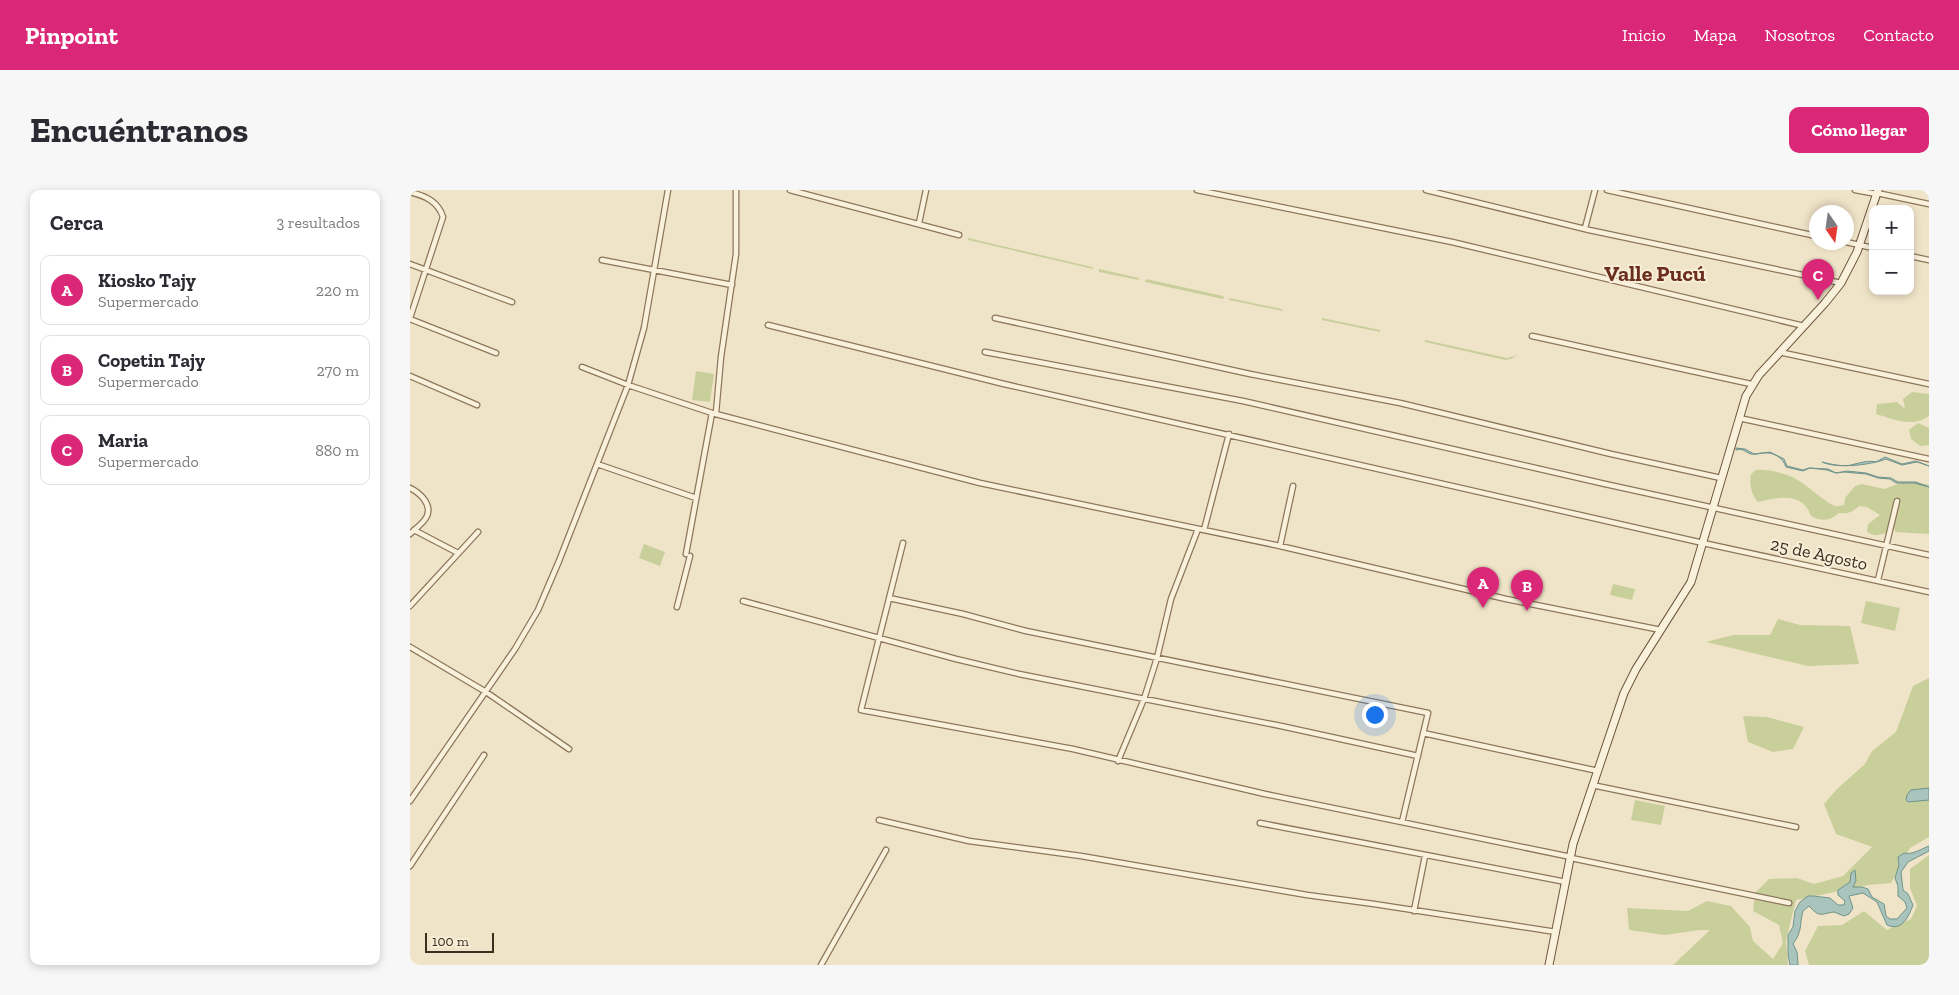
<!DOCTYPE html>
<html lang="es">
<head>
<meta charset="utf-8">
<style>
	:root { --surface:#fff; --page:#f7f7f7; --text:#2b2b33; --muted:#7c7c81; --line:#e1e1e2; --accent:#db2777 }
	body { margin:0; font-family:"Zilla Slab",serif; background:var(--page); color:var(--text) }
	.controls { position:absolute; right:15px; top:15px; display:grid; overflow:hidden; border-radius:10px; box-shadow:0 2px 8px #0003 }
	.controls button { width:45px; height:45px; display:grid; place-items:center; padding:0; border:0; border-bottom:1px solid var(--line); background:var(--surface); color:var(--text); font:25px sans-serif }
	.compass { position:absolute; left:1399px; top:15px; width:45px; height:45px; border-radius:50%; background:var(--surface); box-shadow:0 2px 8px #0003; rotate:167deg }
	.scale { position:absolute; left:15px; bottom:12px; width:69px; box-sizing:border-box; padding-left:5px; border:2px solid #3d2e20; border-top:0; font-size:14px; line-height:18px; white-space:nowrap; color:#3d2e20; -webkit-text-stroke:4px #f7eed8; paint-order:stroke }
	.you { position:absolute; left:964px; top:524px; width:18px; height:18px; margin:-12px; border:4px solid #fff; border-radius:50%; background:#1a73e8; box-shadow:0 0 0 8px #1a73e833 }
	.badge { display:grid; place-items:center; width:32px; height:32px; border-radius:50%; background:var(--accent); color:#fff; font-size:16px; font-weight:700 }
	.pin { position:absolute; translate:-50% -41px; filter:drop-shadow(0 1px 2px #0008) }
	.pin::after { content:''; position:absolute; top:26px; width:18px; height:15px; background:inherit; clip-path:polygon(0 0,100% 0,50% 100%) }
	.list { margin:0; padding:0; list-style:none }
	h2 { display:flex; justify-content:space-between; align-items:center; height:65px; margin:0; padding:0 20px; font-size:21px }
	h2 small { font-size:16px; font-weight:400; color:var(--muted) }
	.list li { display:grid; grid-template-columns:32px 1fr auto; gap:15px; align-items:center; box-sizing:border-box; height:70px; margin:0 10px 10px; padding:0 10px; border:1px solid var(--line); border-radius:10px }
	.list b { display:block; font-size:19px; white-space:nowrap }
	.list p { margin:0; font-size:16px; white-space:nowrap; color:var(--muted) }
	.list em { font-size:16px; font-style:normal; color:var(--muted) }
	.map { position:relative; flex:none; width:1519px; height:775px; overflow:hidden; border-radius:10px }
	header { display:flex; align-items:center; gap:30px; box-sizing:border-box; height:70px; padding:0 25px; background:var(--accent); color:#fff }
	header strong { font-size:24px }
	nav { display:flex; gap:28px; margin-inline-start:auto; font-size:18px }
	.intro { display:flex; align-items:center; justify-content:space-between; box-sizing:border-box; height:120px; padding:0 30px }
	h1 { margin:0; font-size:35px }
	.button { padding:12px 22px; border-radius:10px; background:var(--accent); color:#fff; font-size:18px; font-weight:700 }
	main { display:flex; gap:30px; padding:0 30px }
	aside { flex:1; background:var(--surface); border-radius:10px; box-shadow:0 2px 8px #0003 }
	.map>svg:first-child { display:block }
	.green { fill:#c9cf9b }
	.water { fill:#a9c4bc; stroke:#6f938a }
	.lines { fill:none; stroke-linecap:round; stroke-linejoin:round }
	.street-casing { stroke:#8d765c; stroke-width:7 }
	.secondary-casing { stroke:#6f573f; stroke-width:9 }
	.street { stroke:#faf1dc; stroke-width:4.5 }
	.secondary { stroke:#faf1dc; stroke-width:7 }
	.labels { text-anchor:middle; stroke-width:4; stroke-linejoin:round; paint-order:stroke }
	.street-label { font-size:18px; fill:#3d2e20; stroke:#f7eed8 }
	.district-label { font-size:22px; font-weight:bold; fill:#6b2e1e; stroke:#f7eed8 }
</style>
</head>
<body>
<header>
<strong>Pinpoint</strong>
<nav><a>Inicio</a><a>Mapa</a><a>Nosotros</a><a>Contacto</a></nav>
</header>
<div class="intro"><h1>Encuéntranos</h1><a class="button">Cómo llegar</a></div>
<main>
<aside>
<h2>Cerca<small>3 resultados</small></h2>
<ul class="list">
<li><span class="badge">A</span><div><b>Kiosko Tajy</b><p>Supermercado</p></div><em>220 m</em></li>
<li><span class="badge">B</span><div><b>Copetin Tajy</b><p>Supermercado</p></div><em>270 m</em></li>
<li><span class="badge">C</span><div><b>Maria</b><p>Supermercado</p></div><em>880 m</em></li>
</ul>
</aside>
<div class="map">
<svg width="1519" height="775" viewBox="0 0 1519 775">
	<rect width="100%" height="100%" fill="#f0e4c8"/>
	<path class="green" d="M 558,48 L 682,77 L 683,79 L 558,50 Z
		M 689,79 L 729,88 L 729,90 L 689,82 Z
		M 736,89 L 813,106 L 814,107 L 813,109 L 735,92 Z
		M 819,108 L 872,119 L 873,121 L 819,110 Z
		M 912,128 L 970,140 L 970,142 L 912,130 Z
		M 1015,150 L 1097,168 L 1108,165 L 1101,169 L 1095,170 L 1015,152 Z
		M 286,181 L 304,184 L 300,212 L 282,210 Z
		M 1502,202 L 1519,204 L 1519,226 C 1503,238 1483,229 1466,224 L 1467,214 L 1487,212 L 1495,219 L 1493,209 Z
		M 1508,233 L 1519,238 L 1519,255 L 1510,256 L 1501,249 L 1499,240 Z
		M 1346,280 C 1358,279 1374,283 1384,288 C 1395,293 1418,315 1426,316 C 1429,317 1431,315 1434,315 L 1435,308 L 1445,296 L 1452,294 L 1474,299 L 1494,292 L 1516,294 L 1519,295 L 1519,344 L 1485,342 L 1485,339 C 1474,343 1468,349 1457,342 L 1458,334 L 1470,325 L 1457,317 L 1449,316 C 1443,322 1438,324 1429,323 C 1420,331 1412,332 1401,326 C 1393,302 1368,307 1348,312 C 1341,304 1339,294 1341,284 Z
		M 234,354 L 255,362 L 250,376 L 229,368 Z
		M 1203,394 L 1225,399 L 1222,410 L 1200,405 Z
		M 1456,411 L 1490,418 L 1485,441 L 1451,433 Z
		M 1368,429 L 1390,435 L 1440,436 L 1449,474 L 1398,476 L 1296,452 L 1323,445 L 1360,445 Z
		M 1519,488 L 1519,647 L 1500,658 L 1481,693 L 1459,695 L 1386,710 L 1376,750 L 1378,775 L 1263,775 L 1300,740 L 1290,740 L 1255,745 L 1219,740 L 1217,718 L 1278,721 L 1297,711 L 1321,716 L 1340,737 L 1343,751 L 1363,769 L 1373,753 L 1369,735 L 1343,721 L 1345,703 L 1359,689 L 1387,688 L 1404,694 L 1433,686 L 1462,657 L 1426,644 L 1414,614 L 1427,599 L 1455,574 L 1462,561 L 1486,542 L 1503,496 Z
		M 1333,526 L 1357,527 L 1394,537 L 1383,559 L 1363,562 L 1338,552 Z
		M 1225,610 L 1255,616 L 1251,635 L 1221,630 Z
		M 1519,665 L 1519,775 L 1399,775 L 1395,761 L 1408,736 L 1432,735 L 1454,721 L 1477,740 L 1501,729 L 1507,716 L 1500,698 L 1500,679 Z"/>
	<path class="water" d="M 1326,258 L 1335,259 L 1344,264 L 1360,262 L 1374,269 L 1377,276 L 1393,280 L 1399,278 L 1418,279 L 1426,283 L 1437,281 L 1456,283 L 1468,287 L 1481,288 L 1488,292 L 1506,292 L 1519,297 L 1504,293 L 1486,293 L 1480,289 L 1468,288 L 1456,284 L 1434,282 L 1426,283 L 1417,280 L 1400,278 L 1393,281 L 1376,277 C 1373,268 1364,262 1354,263 C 1350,263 1346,265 1341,264 C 1335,262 1333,258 1326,260 Z
		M 1475,267 L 1492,274 L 1506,271 L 1519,276 L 1507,272 L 1492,275 L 1476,269 C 1461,275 1427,279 1412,272 C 1420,274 1433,277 1441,275 C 1449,273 1458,270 1466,272 Z
		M 1519,598 L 1519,610 L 1498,612 L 1496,610 L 1497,605 L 1501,600 Z
		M 1519,656 L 1519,661 L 1498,672 L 1491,682 L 1493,700 L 1498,704 L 1503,715 C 1499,726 1492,742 1477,735 L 1467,712 L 1453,703 L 1439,706 L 1443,718 L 1439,724 L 1434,726 L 1424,722 C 1410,724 1410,728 1399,716 L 1393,721 C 1389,736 1393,740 1383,754 L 1387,762 L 1388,773 L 1388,775 L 1380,775 L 1378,765 L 1378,745 L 1383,737 L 1385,721 L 1390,712 L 1398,706 L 1403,706 L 1420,708 L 1428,715 L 1434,715 L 1435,711 L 1428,705 L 1428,700 L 1440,692 L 1441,683 L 1445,680 L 1446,691 L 1443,697 L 1452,697 L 1458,699 L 1462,707 L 1474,714 L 1476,726 L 1480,729 L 1487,729 L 1497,718 L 1495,712 L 1488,706 L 1488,696 L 1485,688 L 1489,675 L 1488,667 L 1494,663 C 1503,665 1511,659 1519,656 Z"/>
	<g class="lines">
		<defs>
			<path id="street" d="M 380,0 L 549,45
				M 787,0 L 1042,52 L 1394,136
				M 1016,0 L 1179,40 L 1431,93
				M 1197,0 L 1406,46
				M 1445,0 L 1467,4
				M 0,2 C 15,6 28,11 33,27 L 0,128
				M 1467,3 L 1519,14
				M 509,33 L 516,0
				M 1175,38 L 1185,0
				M 1436,52 L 1463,58
				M 1500,66 L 1519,70
				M 192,70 L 322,95
				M 0,74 L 102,112
				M 585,128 L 840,184 L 990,213 L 1201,264 L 1311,288
				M 0,129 L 86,163
				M 358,135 L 594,194 L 1293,353 L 1519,402
				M 1122,146 L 1341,194
				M 575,162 L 833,211 L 1195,294 L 1519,365
				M 1369,162 L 1519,194
				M 172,177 L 218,195 L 302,223 L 570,293 L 870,356 L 1096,409 L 1251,440
				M 0,186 L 67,215
				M 306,223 L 311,167 L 326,64 L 326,0
				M 1329,228 L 1519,269
				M 187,274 L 286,308
				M 0,298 C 10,303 22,314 17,326 C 14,333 5,339 0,344
				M 4,340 L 48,363
				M 794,340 L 819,244
				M 493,353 L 451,520 L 663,559 L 855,604 L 1161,667
				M 870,356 L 883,296
				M 276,364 L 302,223
				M 1468,390 L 1487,311
				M 479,408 L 553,424 L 616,441 L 1018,523 L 992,632
				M 333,411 L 546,469 L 609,484 L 871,536 L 1008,566
				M 0,416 L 68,342
				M 267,417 L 280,366
				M 0,457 L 76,502 L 159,559
				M 1013,543 L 1188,581
				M 708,571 L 734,509 L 747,468 L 761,409 L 788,339
				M 1182,595 L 1386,637
				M 0,611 L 105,459 L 128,420 L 149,371 L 218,195 L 234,138 L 258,0
				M 469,630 L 559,651 L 671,666 L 897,705 L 964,714 L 1146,742
				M 850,633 L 1156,692
				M 1161,668 L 1379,713
				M 0,676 L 74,565
				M 1004,721 L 1015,666
				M 411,775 L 476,660"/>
			<path id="secondary" d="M 1139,775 L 1163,654 L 1214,503 L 1226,479 L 1281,392 L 1336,206 L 1349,185 L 1415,113 L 1431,93 L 1447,62 L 1468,0"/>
		</defs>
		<use href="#street" class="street-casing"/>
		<use href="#secondary" class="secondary-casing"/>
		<use href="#street" class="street"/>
		<use href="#secondary" class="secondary"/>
	</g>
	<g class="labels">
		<g class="street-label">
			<text transform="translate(1409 364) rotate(12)" y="6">25 de Agosto</text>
		</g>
		<g class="district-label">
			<text x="1245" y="91">Valle Pucú</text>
		</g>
	</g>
</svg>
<div class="controls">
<button>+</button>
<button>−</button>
</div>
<svg class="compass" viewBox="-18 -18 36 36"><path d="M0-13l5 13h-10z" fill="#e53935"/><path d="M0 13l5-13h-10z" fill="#7c7c81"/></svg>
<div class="scale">100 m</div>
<div class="you"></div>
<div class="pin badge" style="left:1073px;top:418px">A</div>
<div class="pin badge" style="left:1117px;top:421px">B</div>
<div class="pin badge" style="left:1408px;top:110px">C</div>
</div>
</main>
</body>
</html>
